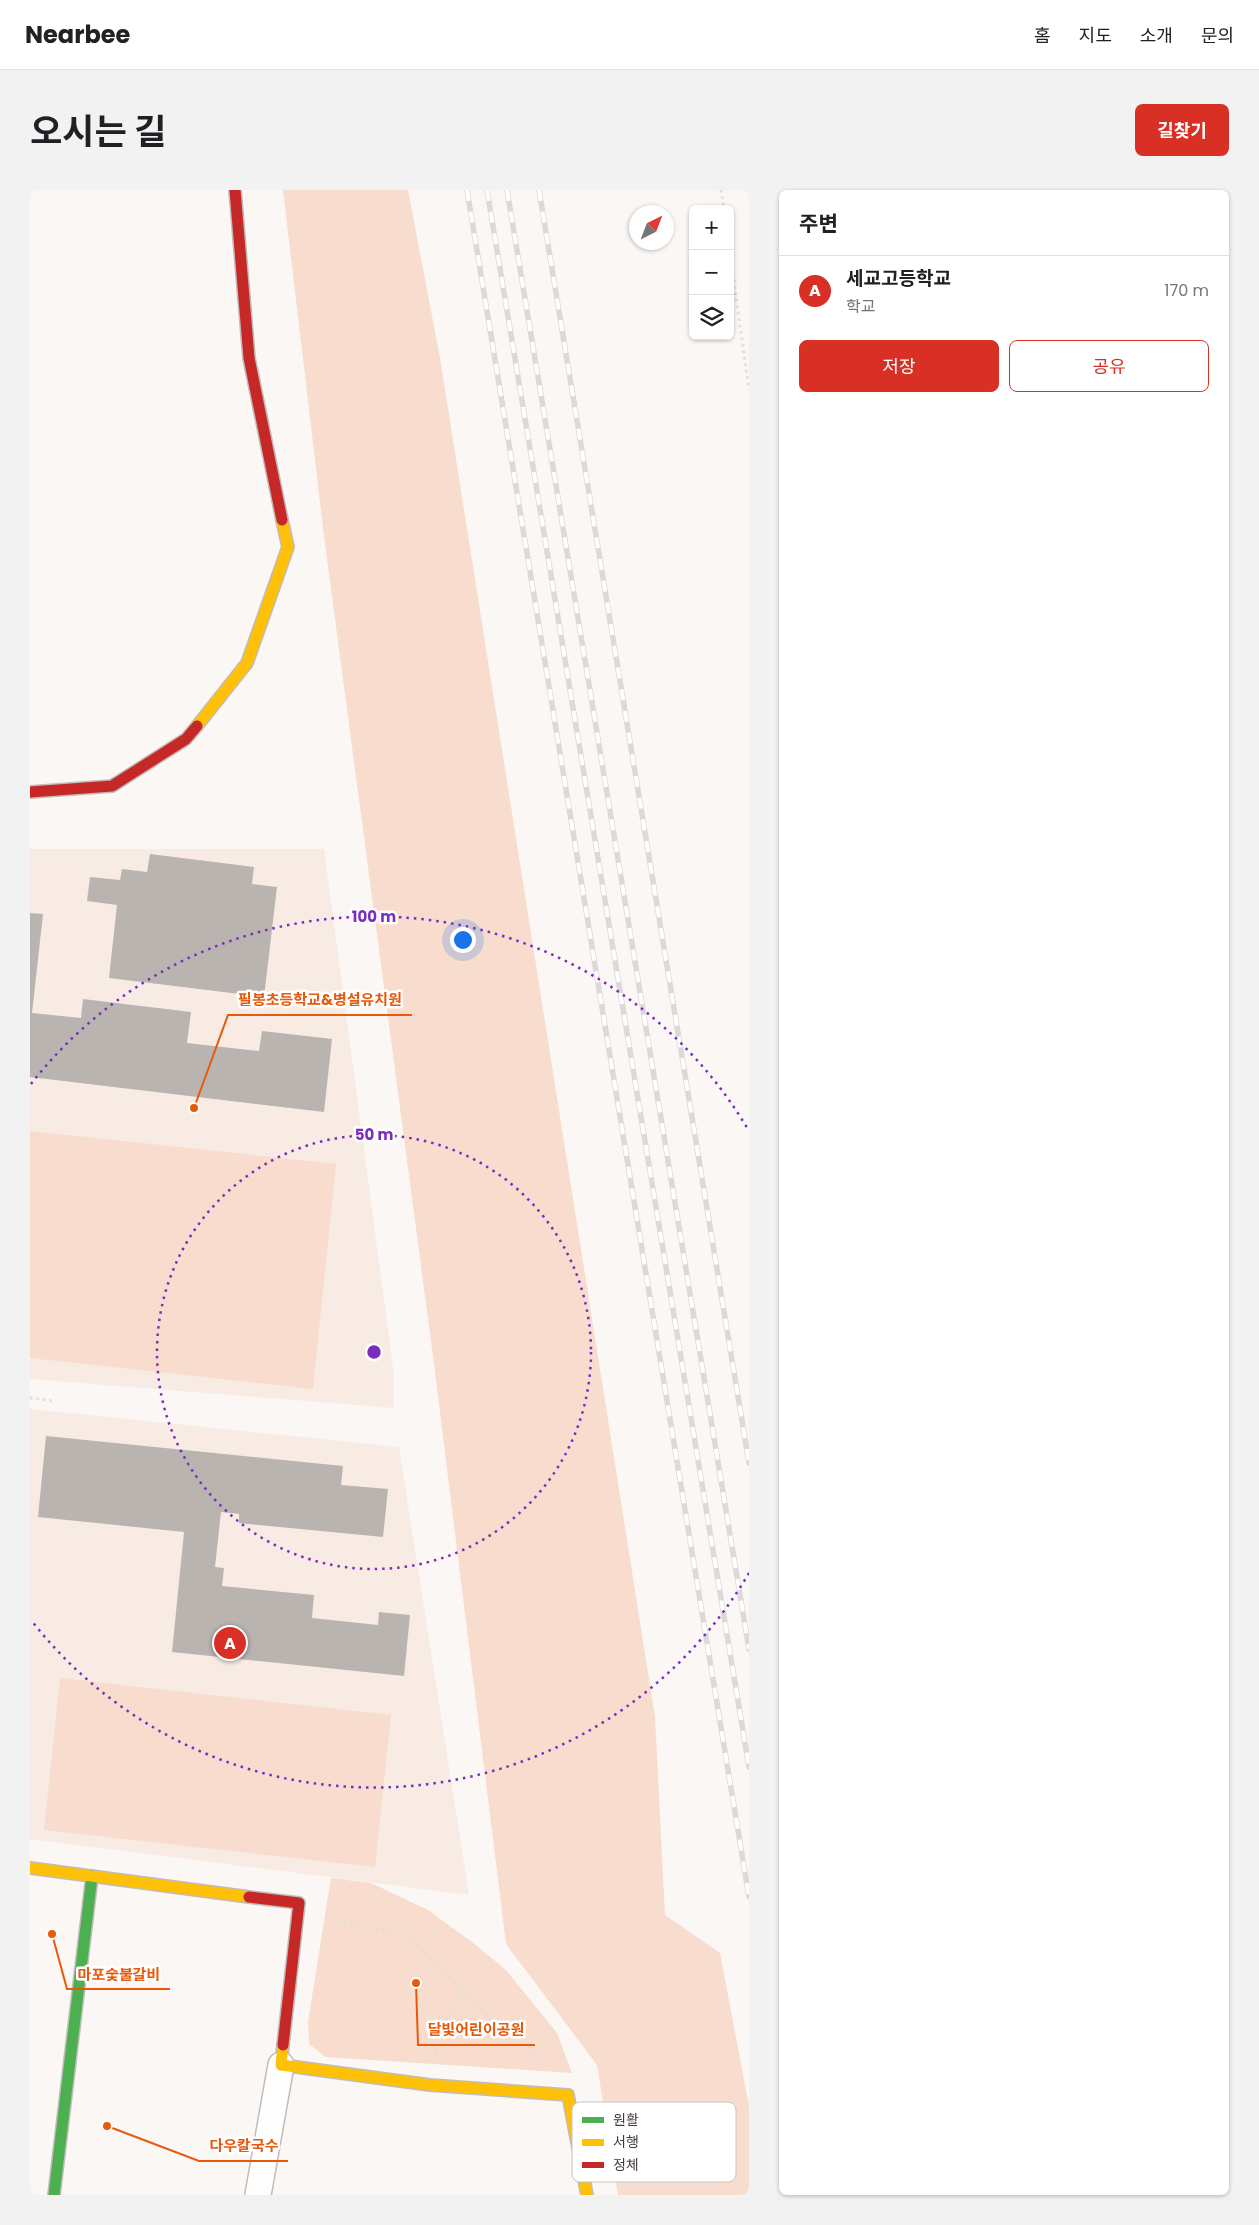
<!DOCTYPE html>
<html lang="ko">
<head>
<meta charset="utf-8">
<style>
	:root { --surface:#fff; --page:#f2f2f2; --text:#202124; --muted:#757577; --line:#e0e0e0; --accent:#d93025 }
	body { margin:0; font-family:Poppins,"Noto Sans KR",sans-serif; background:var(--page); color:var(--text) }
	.controls { position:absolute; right:15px; top:15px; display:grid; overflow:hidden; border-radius:8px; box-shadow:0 1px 4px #0004 }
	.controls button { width:45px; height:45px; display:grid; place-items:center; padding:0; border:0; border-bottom:1px solid var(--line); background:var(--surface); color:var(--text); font:25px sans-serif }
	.compass { position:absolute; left:599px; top:15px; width:45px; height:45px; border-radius:50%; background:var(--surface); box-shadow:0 1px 4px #0004; rotate:42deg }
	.you { position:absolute; left:432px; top:749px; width:18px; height:18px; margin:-12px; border:4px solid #fff; border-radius:50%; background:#1a73e8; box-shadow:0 0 0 8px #1a73e833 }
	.badge { display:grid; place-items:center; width:32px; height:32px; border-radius:50%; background:var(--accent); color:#fff; font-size:16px; font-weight:700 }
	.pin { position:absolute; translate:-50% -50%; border:2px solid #fff; box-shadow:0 1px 5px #0006 }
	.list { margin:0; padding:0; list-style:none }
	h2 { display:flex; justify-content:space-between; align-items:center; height:65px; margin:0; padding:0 20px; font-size:21px }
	h2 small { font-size:16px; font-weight:400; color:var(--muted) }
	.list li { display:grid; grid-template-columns:32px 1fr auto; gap:15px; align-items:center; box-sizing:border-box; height:70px; padding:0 20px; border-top:1px solid var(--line) }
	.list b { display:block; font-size:19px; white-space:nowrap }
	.list p { margin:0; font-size:16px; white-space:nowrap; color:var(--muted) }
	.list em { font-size:16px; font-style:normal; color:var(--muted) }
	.actions { display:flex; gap:10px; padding:15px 20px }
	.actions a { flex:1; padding:11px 0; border:1px solid var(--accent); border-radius:8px; text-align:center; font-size:18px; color:var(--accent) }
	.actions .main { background:var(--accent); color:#fff }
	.icon { flex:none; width:28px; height:28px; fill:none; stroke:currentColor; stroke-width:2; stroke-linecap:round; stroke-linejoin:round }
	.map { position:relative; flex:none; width:719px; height:2005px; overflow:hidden; border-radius:8px }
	header { display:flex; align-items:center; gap:30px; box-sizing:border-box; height:70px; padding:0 25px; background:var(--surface); border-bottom:1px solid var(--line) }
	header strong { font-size:24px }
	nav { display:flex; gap:28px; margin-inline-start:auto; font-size:18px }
	.intro { display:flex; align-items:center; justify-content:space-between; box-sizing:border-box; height:120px; padding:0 30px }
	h1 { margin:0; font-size:35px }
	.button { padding:12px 22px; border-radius:8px; background:var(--accent); color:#fff; font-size:18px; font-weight:700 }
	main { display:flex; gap:30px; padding:0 30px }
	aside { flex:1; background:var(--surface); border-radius:8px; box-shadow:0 1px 4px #0004 }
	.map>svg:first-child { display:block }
	.built { fill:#f7ebe4 }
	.green { fill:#f8dcce }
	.building { fill:#bab4b1 }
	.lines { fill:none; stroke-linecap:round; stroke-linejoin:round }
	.street-casing { stroke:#c2bcb9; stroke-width:28 }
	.fast-casing { stroke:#c2bcb9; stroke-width:14 }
	.slow-casing { stroke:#c2bcb9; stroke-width:14 }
	.jam-casing { stroke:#c2bcb9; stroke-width:14 }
	.path { stroke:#e0dfde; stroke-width:3; stroke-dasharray:2.5 4; stroke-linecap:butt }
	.street { stroke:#fefefe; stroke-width:25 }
	.fast { stroke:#4caf50; stroke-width:11 }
	.slow { stroke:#ffc107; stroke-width:11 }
	.jam { stroke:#c62828; stroke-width:11 }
	.rail-casing { stroke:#dbdad9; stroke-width:5.5 }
	.rail { stroke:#fff; stroke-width:4; stroke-dasharray:11; stroke-linecap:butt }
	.ring { fill:none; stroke:#7b2cbf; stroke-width:2.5; stroke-dasharray:2.5 5 }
	.key { fill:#fff; stroke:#c6c4c2; stroke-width:1 }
	.key-label { font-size:14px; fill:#423934 }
	.centre { fill:#7b2cbf; stroke:#fff; stroke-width:2.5 }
	.ring-label { font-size:15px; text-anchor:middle; font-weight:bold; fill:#7b2cbf; stroke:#fff; stroke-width:5; stroke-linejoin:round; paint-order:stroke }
	.leader { fill:none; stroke:#e8590c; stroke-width:2 }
	.callout-dot { fill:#e8590c; stroke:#fff; stroke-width:2 }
	.callout-label { font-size:15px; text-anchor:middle; font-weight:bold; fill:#e8590c; stroke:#fff; stroke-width:5; stroke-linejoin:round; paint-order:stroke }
</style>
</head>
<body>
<header>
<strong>Nearbee</strong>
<nav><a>홈</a><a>지도</a><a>소개</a><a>문의</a></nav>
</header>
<div class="intro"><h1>오시는 길</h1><a class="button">길찾기</a></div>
<main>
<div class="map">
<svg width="719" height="2005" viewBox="0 0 719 2005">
	<rect width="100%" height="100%" fill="#faf7f5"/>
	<path class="built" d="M 0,659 L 294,659 L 363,1177 L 364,1218 L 0,1189 Z
		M 0,1219 L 369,1257 L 439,1705 L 0,1649 Z"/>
	<path class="green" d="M 253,0 L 378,0 L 410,168 L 625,1527 L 635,1725 L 690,1763 L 719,1916 L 719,2005 L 588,2005 L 567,1875 L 476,1754 L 403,1166 L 294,346 Z
		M 0,941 L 306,974 L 283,1199 L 0,1168 Z
		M 30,1488 L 361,1525 L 345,1677 L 14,1640 Z
		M 301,1688 L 341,1693 L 398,1720 L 446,1755 L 476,1780 L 527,1843 L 542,1883 L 296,1867 L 279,1854 L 278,1832 Z"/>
	<path class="building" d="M 120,664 L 224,677 L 222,694 L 247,697 L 234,807 L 79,788 L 87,715 L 57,711 L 60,687 L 90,690 L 92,679 L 117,682 Z
		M 0,723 L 13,724 L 2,823 L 51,828 L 53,809 L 161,822 L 157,853 L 229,861 L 232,841 L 302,849 L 294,922 L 0,887 Z
		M 16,1246 L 313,1276 L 311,1295 L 358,1299 L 353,1347 L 209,1333 L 209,1324 L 191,1322 L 185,1377 L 194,1378 L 192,1396 L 284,1405 L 282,1428 L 348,1435 L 349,1422 L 380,1425 L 374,1486 L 142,1462 L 154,1342 L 8,1327 Z"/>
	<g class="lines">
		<defs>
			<path id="street" d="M 228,2005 L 251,1875"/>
			<path id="fast" d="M 24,2005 L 62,1686"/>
			<path id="slow" d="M 167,536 L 217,473 L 258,357 L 252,330
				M 0,1678 L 219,1707
				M 253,1855 L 251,1875 L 400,1895 L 538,1905 L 557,2005"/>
			<path id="jam" d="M 205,0 L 219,168 L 252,330
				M 0,602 L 82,596 L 156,549 L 167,536
				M 219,1707 L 269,1713 L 253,1855"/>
		</defs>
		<use href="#street" class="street-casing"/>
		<use href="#fast" class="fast-casing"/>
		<use href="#slow" class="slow-casing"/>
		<use href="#jam" class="jam-casing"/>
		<path class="path" d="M 691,0 L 694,19
			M 700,64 L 719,200
			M 0,1208 L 24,1211
			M 296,1726 L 315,1734 L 379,1745 L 448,1818 L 498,1852 L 508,1875
			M 405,1867 L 410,1838 L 433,1802"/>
		<use href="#street" class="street"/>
		<use href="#fast" class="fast"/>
		<use href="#slow" class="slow"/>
		<use href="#jam" class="jam"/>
		<defs>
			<path id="rail" d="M 437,0 L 719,1707
				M 457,0 L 719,1577
				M 477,0 L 719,1459
				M 509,0 L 719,1273"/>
		</defs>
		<use href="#rail" class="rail-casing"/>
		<use href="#rail" class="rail"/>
	</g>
	<g class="ring">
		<circle cx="344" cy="1162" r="217"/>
		<path d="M719 1383A435 435 0 0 1 1 1430M1 894A435 435 0 0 1 719 941"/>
	</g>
	<rect x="542" y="1912" width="164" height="80" rx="8" class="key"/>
	<rect x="552" y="1927" width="22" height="6" fill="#4caf50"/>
	<rect x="552" y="1949" width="22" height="7" fill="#ffc107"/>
	<rect x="552" y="1972" width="22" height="6" fill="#c62828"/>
	<g class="key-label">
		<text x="583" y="1935">원활</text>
		<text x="583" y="1957">서행</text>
		<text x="583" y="1980">정체</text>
	</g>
	<circle cx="344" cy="1162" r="8" class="centre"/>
	<g class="ring-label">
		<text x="344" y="732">100 m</text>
		<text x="344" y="950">50 m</text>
	</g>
	<path class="leader" d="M164 918L198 825H382M22 1744L37 1799H140M386 1793L388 1855H505M77 1936L169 1971H258"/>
	<g class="callout-dot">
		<circle cx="164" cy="918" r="5"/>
		<circle cx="22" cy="1744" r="5"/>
		<circle cx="386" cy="1793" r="5"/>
		<circle cx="77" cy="1936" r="5"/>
	</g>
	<g class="callout-label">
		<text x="290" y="815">필봉초등학교&amp;병설유치원</text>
		<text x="89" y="1790">마포숯불갈비</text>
		<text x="446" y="1845">달빛어린이공원</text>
		<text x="214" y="1961">다우칼국수</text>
	</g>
</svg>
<div class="controls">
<button>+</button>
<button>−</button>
<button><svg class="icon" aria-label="layers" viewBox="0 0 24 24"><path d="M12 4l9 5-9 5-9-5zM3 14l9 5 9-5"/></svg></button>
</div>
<svg class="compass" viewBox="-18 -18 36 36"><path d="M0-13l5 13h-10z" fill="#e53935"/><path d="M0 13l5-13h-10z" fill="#757577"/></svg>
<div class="you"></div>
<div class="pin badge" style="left:200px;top:1453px">A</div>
</div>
<aside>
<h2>주변<small></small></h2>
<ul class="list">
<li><span class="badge">A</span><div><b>세교고등학교</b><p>학교</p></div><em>170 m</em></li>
</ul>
<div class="actions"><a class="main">저장</a><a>공유</a></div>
</aside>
</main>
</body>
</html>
